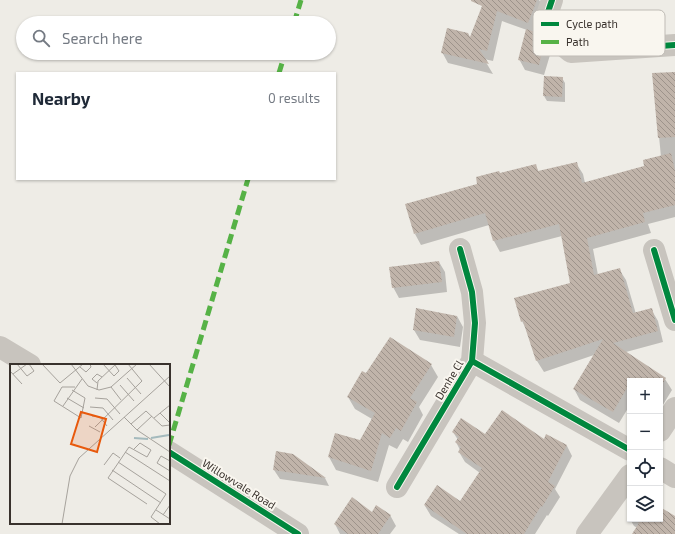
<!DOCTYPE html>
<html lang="en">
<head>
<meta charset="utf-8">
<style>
	:root { --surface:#fff; --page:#f6f6f7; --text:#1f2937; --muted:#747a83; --line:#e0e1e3 }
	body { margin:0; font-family:"Exo 2",sans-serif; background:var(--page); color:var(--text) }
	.controls { position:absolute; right:12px; bottom:12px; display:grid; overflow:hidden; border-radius:0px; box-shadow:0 1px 3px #0004 }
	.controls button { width:36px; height:36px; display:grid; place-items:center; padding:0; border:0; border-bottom:1px solid var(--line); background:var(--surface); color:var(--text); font:20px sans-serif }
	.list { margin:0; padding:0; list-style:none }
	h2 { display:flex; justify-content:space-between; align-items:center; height:52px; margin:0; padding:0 16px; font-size:17px }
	h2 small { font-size:13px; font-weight:400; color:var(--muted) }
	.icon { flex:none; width:22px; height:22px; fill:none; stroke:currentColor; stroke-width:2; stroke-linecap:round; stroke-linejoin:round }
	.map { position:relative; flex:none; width:675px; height:534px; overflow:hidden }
	.search { position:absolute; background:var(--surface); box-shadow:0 1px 3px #0004; left:16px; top:16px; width:320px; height:44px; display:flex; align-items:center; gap:10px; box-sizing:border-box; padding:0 14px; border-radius:22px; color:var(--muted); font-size:15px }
	.panel { position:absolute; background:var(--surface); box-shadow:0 1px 3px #0004; left:16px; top:72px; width:320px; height:108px; border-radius:0px }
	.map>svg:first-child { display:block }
	.shadow { fill:#0003 }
	.building { fill:url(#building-back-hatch) }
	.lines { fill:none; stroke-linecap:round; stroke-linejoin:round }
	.street { stroke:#c8c4be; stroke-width:22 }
	.quiet { stroke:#56b246; stroke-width:5; stroke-dasharray:10 5; stroke-linecap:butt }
	.cycleway-casing { stroke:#f9f6ef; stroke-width:8 }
	.cycleway { stroke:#00873e; stroke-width:6 }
	.labels { text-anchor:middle; stroke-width:4; stroke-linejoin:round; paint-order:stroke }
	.street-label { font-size:11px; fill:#39322d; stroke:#f9f6ef }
	.inset-river { fill:none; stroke:#a4babd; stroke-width:2 }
	.inset-road { fill:none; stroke:#a6a29c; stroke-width:1 }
	.view { fill:#e8590c; fill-opacity:0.15; stroke:#e8590c; stroke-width:2 }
	.inset-edge { fill:none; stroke:#39322d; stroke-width:2 }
	.key { fill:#f9f6ef; stroke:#bfbbb5; stroke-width:1 }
	.key-label { font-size:11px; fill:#39322d }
</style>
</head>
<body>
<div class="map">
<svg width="675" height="534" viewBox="0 0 675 534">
	<defs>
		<pattern id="building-back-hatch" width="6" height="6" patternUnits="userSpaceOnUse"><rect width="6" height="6" fill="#c0b4aa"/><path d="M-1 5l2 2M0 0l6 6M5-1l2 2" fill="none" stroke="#9d938b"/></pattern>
	</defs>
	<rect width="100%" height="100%" fill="#eeece6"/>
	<path class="shadow" d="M 485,0 L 539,0 L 544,7 L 534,33 L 540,34 L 546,45 L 550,55 L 544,75 L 525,70 L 519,59 L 527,30 L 502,21 L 493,61 L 484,59 L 493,74 L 448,63 L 442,52 L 470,39 Z
		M 675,73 L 675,217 L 648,224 L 651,233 L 593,249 L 598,275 L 619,269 L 626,280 L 636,314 L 651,309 L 658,321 L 663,342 L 626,352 L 665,379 L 672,390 L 661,408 L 660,381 L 630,381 L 630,405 L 619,423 L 580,400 L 574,389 L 594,355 L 544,372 L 537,361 L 526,329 L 522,321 L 571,283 L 562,236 L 500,252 L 494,241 L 489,225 L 421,245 L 415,234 L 479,184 L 500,174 L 535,165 L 539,172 L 576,163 L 583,174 L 585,183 L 645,167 L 661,157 L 653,74 Z
		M 562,78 L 565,83 L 565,102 L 547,101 L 544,96 Z
		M 439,262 L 445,272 L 447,292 L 399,298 L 393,287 Z
		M 457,316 L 463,327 L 460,347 L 420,340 L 414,330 Z
		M 431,365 L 438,377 L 419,407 L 423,415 L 408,442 L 403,439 L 397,449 L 389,445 L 378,482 L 336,470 L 329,457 L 360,441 L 372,419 L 355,409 L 348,397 L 367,374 Z
		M 453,432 L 544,441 L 547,436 L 567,446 L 572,456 L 555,489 L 560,497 L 548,516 L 547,515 L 535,534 L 459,534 L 431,516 L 425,506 L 461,502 L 480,473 L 465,462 L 459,452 L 460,450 L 456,442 L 458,440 Z
		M 292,454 L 325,478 L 329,486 L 280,479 L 274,470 Z
		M 660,508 L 675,517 L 675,534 L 633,534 L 637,528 L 634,526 L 628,516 L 630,512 L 630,519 L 660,519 Z
		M 372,513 L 390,515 L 396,526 L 390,534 L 340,534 L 335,524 Z"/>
	<path class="building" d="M 471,0 L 537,0 L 528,23 L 497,11 L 487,51 L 479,49 L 489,64 L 441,53 L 447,28 L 468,33 L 470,37 L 482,6 L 471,1 Z
		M 526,29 L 541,34 L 544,44 L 539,65 L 518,60 Z
		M 675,72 L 675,137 L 658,138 L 652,73 Z
		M 544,76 L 563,77 L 562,97 L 543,96 Z
		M 671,153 L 675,171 L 675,205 L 643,213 L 645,222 L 587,238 L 594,275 L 620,268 L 633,313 L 652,308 L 658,331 L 613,343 L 666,378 L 660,388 L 660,381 L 630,381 L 630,383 L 613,412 L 573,389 L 603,339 L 536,361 L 523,321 L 521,322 L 514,298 L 570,283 L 559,224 L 493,241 L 485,213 L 414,234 L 405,204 L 477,184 L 476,177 L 499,171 L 500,173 L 536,164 L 538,171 L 577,162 L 582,183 L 644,166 L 643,160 Z
		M 439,261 L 442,282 L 392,288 L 389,267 Z
		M 416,308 L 457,316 L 454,337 L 413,330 Z
		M 390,337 L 432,364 L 410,398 L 417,402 L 401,431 L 396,428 L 390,438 L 382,433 L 371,471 L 328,457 L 335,433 L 360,440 L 375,413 L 347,397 L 362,371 L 366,373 Z
		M 502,410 L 544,439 L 546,434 L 567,445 L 548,482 L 555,486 L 542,507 L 541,506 L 524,534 L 467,534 L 424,505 L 437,485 L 460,501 L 482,468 L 458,452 L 461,447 L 455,442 L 459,437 L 452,432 L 461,418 L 485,434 Z
		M 276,451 L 293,454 L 326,478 L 273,470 Z
		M 352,497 L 372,512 L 376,505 L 391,515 L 378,534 L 348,534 L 334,524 Z
		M 660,507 L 675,516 L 675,534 L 632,534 L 639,523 L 632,519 L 660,519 Z"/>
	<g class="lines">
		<path class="street" d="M 552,0 L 548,12 L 555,39 L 571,52 L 675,45
			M 654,250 L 675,320
			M 0,347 L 30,365
			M 472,361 L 630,450
			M 660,431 L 675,408
			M 169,452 L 298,534
			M 660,468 L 675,477
			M 397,487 L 472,361 L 475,323 L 472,292 L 460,249
			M 587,534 L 630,475"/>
		<path class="quiet" d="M 294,23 L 301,0
			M 279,73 L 285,53
			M 169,445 L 248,179"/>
		<defs>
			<path id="cycleway" d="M 552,0 L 548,12 L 555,39 L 571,52 L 675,45
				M 654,250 L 675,320
				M 472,361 L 630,450
				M 169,452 L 298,534
				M 397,487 L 472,361 L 475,323 L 472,292 L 460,249"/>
		</defs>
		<use href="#cycleway" class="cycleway-casing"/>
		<use href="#cycleway" class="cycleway"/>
	</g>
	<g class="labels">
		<g class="street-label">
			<text transform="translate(449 380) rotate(-59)" y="4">Denhe Cl</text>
			<text transform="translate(239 484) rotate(32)" y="4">Willowvale Road</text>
		</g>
	</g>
	<g transform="translate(10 364)">
		<rect width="160" height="160" fill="#eeece6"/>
		<path class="inset-river" d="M 124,74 L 138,75M 141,74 L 159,71"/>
		<path class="inset-road" d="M 7,0 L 17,12 L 24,7 L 19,0M 32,0 L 50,19 L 73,0M 61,0 L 78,22 L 89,26 L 101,23 L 127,0M 93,0 L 104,12 L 109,7 L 105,1M 139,0 L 160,23M 70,3 L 76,8 L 81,3 L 80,0M 0,7 L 12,20M 3,10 L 17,0M 117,14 L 131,30M 87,19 L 82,15 L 87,10 L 92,13M 110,21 L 124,37M 101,23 L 111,36M 62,26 L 75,34 L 71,54 L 44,37 L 52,23 L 65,23M 87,26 L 88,17 L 106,0M 57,34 L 74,44M 85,34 L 97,35 L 110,50M 53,42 L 72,15M 80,43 L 93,44 L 103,56M 150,49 L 160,59M 82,52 L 90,53 L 97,62M 114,53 L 127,66 L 160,88M 144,54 L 160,41M 121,60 L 136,47 L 152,62 L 160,61M 79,62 L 90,68M 85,63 L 132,17 L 118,0M 127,66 L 142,52M 124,85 L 130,79 L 141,86 L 137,93 L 119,83 L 98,114 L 137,140M 115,88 L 160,117M 160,97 L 151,92 L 147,99 L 160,107M 108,98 L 156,130 L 141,153 L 150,160M 94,101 L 103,89 L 110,94M 102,106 L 151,139M 146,146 L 160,155M 153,151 L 160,141M 52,160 L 60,112 L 69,94 L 160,12"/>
		<path class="view" d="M 71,48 L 96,55 L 87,88 L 61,80 Z"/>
		<rect width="160" height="160" class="inset-edge"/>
	</g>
	<rect x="533" y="10" width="132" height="46" rx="6" class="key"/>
	<rect x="541" y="22" width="18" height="4" fill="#00873e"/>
	<rect x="541" y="40" width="18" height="4" fill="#56b246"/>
	<g class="key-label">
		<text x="566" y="28">Cycle path</text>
		<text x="566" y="46">Path</text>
	</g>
</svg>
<div class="controls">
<button>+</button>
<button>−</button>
<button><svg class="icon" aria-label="locate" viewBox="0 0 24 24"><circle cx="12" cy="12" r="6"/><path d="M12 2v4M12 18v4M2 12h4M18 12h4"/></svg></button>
<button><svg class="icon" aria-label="layers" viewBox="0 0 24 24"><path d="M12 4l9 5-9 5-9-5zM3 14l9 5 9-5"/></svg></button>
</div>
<div class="search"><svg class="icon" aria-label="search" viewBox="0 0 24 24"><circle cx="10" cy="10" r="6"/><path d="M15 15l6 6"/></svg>Search here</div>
<section class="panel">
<h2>Nearby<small>0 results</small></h2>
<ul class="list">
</ul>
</section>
</div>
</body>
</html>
